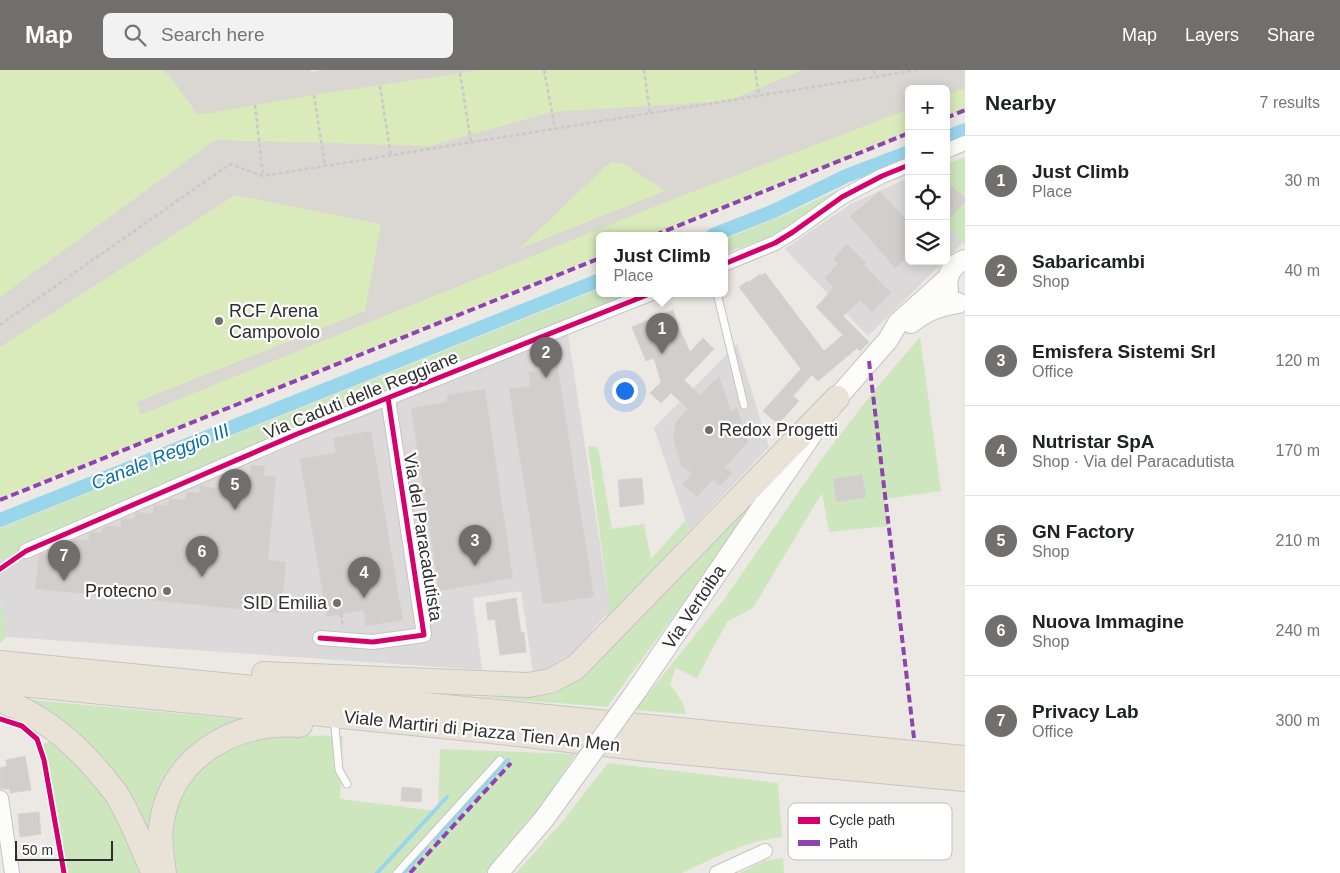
<!DOCTYPE html>
<html lang="en">
<head>
<meta charset="utf-8">
<style>
	:root { --surface:#fff; --page:#f2f2f2; --text:#202124; --muted:#757577; --line:#e0e0e0; --accent:#706f6e }
	body { margin:0; font-family:Arial,sans-serif; background:var(--page); color:var(--text) }
	.controls { position:absolute; right:15px; top:15px; display:grid; overflow:hidden; border-radius:8px; box-shadow:0 2px 12px #0003 }
	.controls button { width:45px; height:45px; display:grid; place-items:center; padding:0; border:0; border-bottom:1px solid var(--line); background:var(--surface); color:var(--text); font:25px sans-serif }
	.scale { position:absolute; left:15px; bottom:12px; width:98px; box-sizing:border-box; padding-left:5px; border:2px solid #2e2e2e; border-top:0; font-size:14px; line-height:18px; white-space:nowrap; color:#2e2e2e; -webkit-text-stroke:4px #fff; paint-order:stroke }
	.you { position:absolute; left:624px; top:320px; width:18px; height:18px; margin:-12px; border:4px solid #fff; border-radius:50%; background:#1a73e8; box-shadow:0 0 0 8px #1a73e833 }
	.badge { display:grid; place-items:center; width:32px; height:32px; border-radius:50%; background:var(--accent); color:#fff; font-size:16px; font-weight:700 }
	.pin { position:absolute; translate:-50% -41px; filter:drop-shadow(0 1px 2px #0008) }
	.pin::after { content:''; position:absolute; top:26px; width:18px; height:15px; background:inherit; clip-path:polygon(0 0,100% 0,50% 100%) }
	.popup { position:absolute; left:596px; top:162px; width:132px; height:65px; box-sizing:border-box; display:grid; place-content:center; border-radius:8px; background:var(--surface); filter:drop-shadow(0 1px 4px #0005); font-size:16px; white-space:nowrap; color:var(--muted) }
	.popup b { font-size:19px; color:var(--text) }
	.popup::after { content:''; position:absolute; left:50%; top:100%; margin-left:-10px; border:10px solid transparent; border-top-color:var(--surface) }
	.list { margin:0; padding:0; list-style:none }
	h2 { display:flex; justify-content:space-between; align-items:center; height:65px; margin:0; padding:0 20px; font-size:21px }
	h2 small { font-size:16px; font-weight:400; color:var(--muted) }
	.list li { display:grid; grid-template-columns:32px 1fr auto; gap:15px; align-items:center; box-sizing:border-box; height:90px; padding:0 20px; border-top:1px solid var(--line) }
	.list b { display:block; font-size:19px; white-space:nowrap }
	.list p { margin:0; font-size:16px; white-space:nowrap; color:var(--muted) }
	.list em { font-size:16px; font-style:normal; color:var(--muted) }
	.icon { flex:none; width:28px; height:28px; fill:none; stroke:currentColor; stroke-width:2; stroke-linecap:round; stroke-linejoin:round }
	.map { position:relative; flex:none; width:965px; height:803px; overflow:hidden }
	header { display:flex; align-items:center; gap:30px; box-sizing:border-box; height:70px; padding:0 25px; background:var(--accent); color:#fff }
	header strong { font-size:24px }
	nav { display:flex; gap:28px; margin-inline-start:auto; font-size:18px }
	.search { width:350px; height:45px; background:var(--page); display:flex; align-items:center; gap:12px; box-sizing:border-box; padding:0 18px; border-radius:8px; color:var(--muted); font-size:19px }
	main { display:flex }
	aside { flex:1; background:var(--surface) }
	.map>svg:first-child { display:block }
	.industrial { fill:#dcd9db }
	.green { fill:#cee6be }
	.pitch { fill:#d9eabb }
	.plaza { fill:#dad6d2; fill-rule:evenodd }
	.lines { fill:none; stroke-linecap:round; stroke-linejoin:round }
	.stream { stroke:#99d6ec; stroke-width:4 }
	.canal { stroke:#99d6ec; stroke-width:14 }
	.building { fill:#d1cecb; stroke:#d7d4d0 }
	.service-casing { stroke:#c5c4c5; stroke-width:9 }
	.minor-casing { stroke:#c5c4c5; stroke-width:16 }
	.secondary-casing { stroke:#c5c4c5; stroke-width:22 }
	.trunk-casing { stroke:#c6c5c4; stroke-width:26 }
	.path { stroke:#c9c9c8; stroke-width:2.5; stroke-dasharray:4 2.5; stroke-linecap:butt }
	.service { stroke:#fcfcfb; stroke-width:7 }
	.minor { stroke:#fcfcfb; stroke-width:14 }
	.secondary { stroke:#fcfcfb; stroke-width:20 }
	.trunk { stroke:#e9e2d6; stroke-width:24 }
	.secondary-bridge-casing { stroke:#c5c4c5; stroke-width:22; stroke-linecap:butt }
	.secondary-bridge { stroke:#fcfcfb; stroke-width:20 }
	.quiet { stroke:#8e44ad; stroke-width:4; stroke-dasharray:8 4; stroke-linecap:butt }
	.cycleway-casing { stroke:#fff; stroke-width:8 }
	.cycleway { stroke:#d6006c; stroke-width:5 }
	.poi-dot { fill:#706f6e; stroke:#fff; stroke-width:2 }
	.labels { text-anchor:middle; stroke-width:4.5; stroke-linejoin:round; paint-order:stroke }
	.poi-label { font-size:18px; fill:#2e2e2e; stroke:#fff; text-anchor:start }
	.street-label { font-size:18px; fill:#2e2e2e; stroke:#fff }
	.water-label { font-size:19px; font-style:italic; fill:#0d6fa3; stroke:#fff }
	.key { fill:#fff; stroke:#c0c0c0; stroke-width:1 }
	.key-label { font-size:14px; fill:#2e2e2e }
</style>
</head>
<body>
<header>
<strong>Map</strong>
<div class="search"><svg class="icon" aria-label="search" viewBox="0 0 24 24"><circle cx="10" cy="10" r="6"/><path d="M15 15l6 6"/></svg>Search here</div>
<nav><a>Map</a><a>Layers</a><a>Share</a></nav>
</header>
<main>
<div class="map">
<svg width="965" height="803" viewBox="0 0 965 803">
	<rect width="100%" height="100%" fill="#ece8e4"/>
	<path class="industrial" d="M 906,109 L 909,112 L 909,191 L 944,191 L 868,266 L 785,179 L 849,135 Z
		M 946,154 L 963,173 L 946,189 Z
		M 567,257 L 610,540 L 567,590 L 546,602 L 533,602 L 521,521 L 473,528 L 482,600 L 7,567 L 0,527 L 0,490 Z
		M 737,274 L 769,377 L 689,461 L 654,358 Z"/>
	<path class="green" d="M 965,87 L 965,175 L 946,154 L 946,94 Z
		M 840,119 C 818,135 796,154 772,166 C 756,173 740,177 725,183 L 725,169 L 782,146 Z
		M 599,219 L 600,223 L 634,223 L 388,328 L 0,490 L 0,458 Z
		M 920,267 L 941,421 L 885,429 L 889,456 L 829,462 L 822,423 L 753,538 L 727,552 L 697,608 L 676,598 L 670,614 L 683,633 L 686,644 L 635,640 L 725,528 L 820,391 L 873,322 Z
		M 588,376 L 598,377 L 612,459 L 644,454 L 651,489 L 685,451 L 689,461 L 609,548 L 606,544 L 610,540 Z
		M 794,381 L 607,637 L 480,627 L 542,626 L 554,624 L 577,609 Z
		M 0,527 L 7,567 L 0,573 Z
		M 12,628 L 259,651 L 224,660 L 154,757 L 146,766 Z
		M 287,665 L 343,666 L 340,729 L 438,741 L 440,679 L 576,684 L 518,769 L 486,803 L 172,803 L 168,765 L 180,724 L 196,702 L 224,680 L 250,669 Z
		M 50,672 C 66,686 85,700 98,717 C 118,743 129,773 141,803 L 64,803 L 44,690 L 39,675 Z
		M 608,693 L 778,713 L 782,767 L 758,771 L 726,782 L 682,803 L 516,803 L 562,752 Z
		M 783,788 L 784,803 L 740,803 L 764,791 Z"/>
	<path class="pitch" d="M 0,0 L 311,0 L 311,2 L 323,0 L 965,0 L 965,39 L 946,47 L 946,19 L 909,19 L 909,62 L 652,165 L 600,165 L 599,186 L 0,428 Z"/>
	<path class="plaza" d="M 163,0 L 311,0 L 311,2 L 323,0 L 481,0 L 313,25 L 198,45 L 171,8 Z
		M 803,0 L 965,0 L 965,18 L 946,25 L 946,19 L 909,19 L 909,39 L 676,128 L 140,345 L 137,332 L 365,241 L 381,154 L 235,125 L 0,277 L 0,227 L 215,70 L 429,76 L 552,42 L 728,31 ZM 612,92 L 624,94 L 665,121 L 519,179 L 606,96 Z"/>
	<g class="lines">
		<path class="stream" d="M 435,770 L 508,690
			M 377,803 L 447,727
			M 404,803 L 427,777"/>
		<path class="canal" d="M 946,67 L 965,60
			M 713,165 L 774,141 L 846,106 L 909,82
			M 0,450 L 600,210"/>
	</g>
	<path class="building" d="M 946,111 L 965,128 L 965,132 L 946,152 Z
		M 880,121 L 909,153 L 909,186 L 895,198 L 850,146 Z
		M 847,174 L 866,193 L 864,195 L 891,223 L 872,242 L 860,230 L 843,246 L 869,272 L 860,281 L 857,278 L 818,311 L 812,305 L 793,326 L 799,331 L 778,354 L 763,341 L 801,299 L 739,217 L 748,211 L 749,212 L 760,204 L 761,206 L 765,203 L 824,281 L 843,265 L 816,237 L 834,218 L 824,208 L 838,194 L 833,189 Z
		M 673,240 L 678,256 L 690,282 L 703,268 L 714,279 L 684,310 L 700,325 L 719,306 L 731,342 L 737,337 L 748,372 L 725,397 L 732,403 L 720,416 L 713,410 L 697,427 L 682,414 L 692,404 L 681,395 L 673,367 L 676,352 L 688,339 L 671,323 L 661,333 L 650,323 L 661,312 L 654,288 L 646,291 L 632,257 Z
		M 556,287 L 594,527 L 543,534 L 509,319 L 530,316 L 528,302 L 547,300 Z
		M 485,319 L 513,508 L 439,521 L 411,338 L 447,332 L 447,325 Z
		M 371,361 L 403,550 L 366,556 L 363,540 L 327,547 L 300,389 L 336,383 L 333,368 Z
		M 251,395 L 265,396 L 264,406 L 276,407 L 268,490 L 286,492 L 281,543 L 35,519 L 39,485 L 44,483 L 56,484 L 57,477 L 61,475 L 70,476 L 71,471 L 75,469 L 89,471 L 89,463 L 93,462 L 102,463 L 102,458 L 106,456 L 121,457 L 121,449 L 134,449 L 135,444 L 138,442 L 153,444 L 154,435 L 167,436 L 169,429 L 185,430 L 186,422 L 199,423 L 200,416 L 217,418 L 218,408 L 231,409 L 231,402 L 250,404 Z
		M 862,404 L 866,427 L 837,432 L 833,409 Z
		M 642,408 L 644,434 L 620,437 L 618,410 Z
		M 516,528 L 521,563 L 524,562 L 526,582 L 500,585 L 495,549 L 488,550 L 486,533 Z
		M 25,686 L 31,720 L 10,723 L 10,719 L 0,719 L 0,698 L 7,696 L 6,690 Z
		M 402,717 L 422,719 L 421,732 L 401,731 Z
		M 39,742 L 41,764 L 20,767 L 18,744 Z"/>
	<g class="lines">
		<defs>
			<path id="service" d="M 717,223 L 744,335
				M 335,657 L 339,700 L 347,714
				M 397,803 L 500,690"/>
			<path id="minor" d="M 946,81 L 965,73
				M 724,194 L 775,173 L 793,162 L 842,127 L 882,106 L 909,95
				M 26,481 L 297,364 L 652,223
				M 320,568 L 373,572 L 424,565 L 388,328
				M 0,728 L 1,728 L 12,803
				M 717,803 L 765,781"/>
			<path id="secondary" d="M 948,220 C 945,207 952,194 965,190
				M 911,253 C 925,241 940,235 958,233
				M 829,340 L 837,328 L 888,270 L 898,253 L 948,208
				M 637,620 L 812,364
				M 498,803 L 544,749"/>
			<path id="trunk" d="M 0,593 L 965,688
				M 264,604 L 528,615 L 550,611 L 575,598 L 837,328
				M 0,612 L 482,660 L 647,679 L 965,709
				M 0,630 C 40,644 70,669 97,700 C 105,710 114,719 120,730 C 134,754 142,779 154,803
				M 164,803 C 162,788 159,772 161,757 C 169,687 234,650 300,655"/>
		</defs>
		<use href="#service" class="service-casing"/>
		<use href="#minor" class="minor-casing"/>
		<use href="#secondary" class="secondary-casing"/>
		<use href="#trunk" class="trunk-casing"/>
		<path class="path" d="M 544,0 L 555,59
			M 644,0 L 650,43
			M 755,0 L 759,26
			M 874,0 L 875,7
			M 460,3 L 471,72
			M 380,16 L 391,86
			M 314,25 L 325,96
			M 255,35 L 263,106
			M 0,255 L 230,94 L 263,106 L 917,0
			M 341,544 L 343,558"/>
		<use href="#service" class="service"/>
		<use href="#minor" class="minor"/>
		<use href="#secondary" class="secondary"/>
		<use href="#trunk" class="trunk"/>
		<defs>
			<path id="secondary-bridge" d="M 544,749 L 637,620"/>
		</defs>
		<use href="#secondary-bridge" class="secondary-bridge-casing"/>
		<use href="#secondary-bridge" class="secondary-bridge"/>
		<path class="quiet" d="M 946,48 L 965,40
			M 655,165 L 909,63
			M 869,291 L 914,668
			M 0,430 L 600,188
			M 410,803 L 511,693"/>
		<defs>
			<path id="cycleway" d="M 724,194 L 775,173 L 793,162 L 842,127 L 882,106 L 909,95
				M 0,499 L 26,481 L 297,364 L 652,223
				M 320,568 L 373,572 L 424,565 L 388,328
				M 0,649 L 22,656 L 37,669 L 44,690 L 64,803"/>
		</defs>
		<use href="#cycleway" class="cycleway-casing"/>
		<use href="#cycleway" class="cycleway"/>
	</g>
	<g class="poi-dot">
		<circle cx="219" cy="251" r="5"/>
		<circle cx="709" cy="360" r="5"/>
		<circle cx="167" cy="521" r="5"/>
		<circle cx="337" cy="533" r="5"/>
	</g>
	<g class="labels">
		<g class="poi-label">
			<text x="229" y="247">RCF Arena<tspan x="229" dy="21">Campovolo</tspan></text>
			<text x="719" y="366">Redox Progetti</text>
			<text x="157" y="527" text-anchor="end">Protecno</text>
			<text x="327" y="539" text-anchor="end">SID Emilia</text>
		</g>
		<g class="street-label">
			<text transform="translate(361 325) rotate(-22)" y="6">Via Caduti delle Reggiane</text>
			<text transform="translate(423 467) rotate(81)" y="6">Via del Paracadutista</text>
			<text transform="translate(694 537) rotate(-56)" y="6">Via Vertoiba</text>
			<text transform="translate(482 661) rotate(6)" y="6">Viale Martiri di Piazza Tien An Men</text>
		</g>
		<g class="water-label">
			<text transform="translate(160 386) rotate(-22)" y="7">Canale Reggio III</text>
		</g>
	</g>
	<rect x="788" y="733" width="164" height="57" rx="8" class="key"/>
	<rect x="798" y="747" width="22" height="7" fill="#d6006c"/>
	<rect x="798" y="770" width="22" height="6" fill="#8e44ad"/>
	<g class="key-label">
		<text x="829" y="755">Cycle path</text>
		<text x="829" y="778">Path</text>
	</g>
</svg>
<div class="controls">
<button>+</button>
<button>−</button>
<button><svg class="icon" aria-label="locate" viewBox="0 0 24 24"><circle cx="12" cy="12" r="6"/><path d="M12 2v4M12 18v4M2 12h4M18 12h4"/></svg></button>
<button><svg class="icon" aria-label="layers" viewBox="0 0 24 24"><path d="M12 4l9 5-9 5-9-5zM3 14l9 5 9-5"/></svg></button>
</div>
<div class="scale">50 m</div>
<div class="you"></div>
<div class="pin badge" style="left:662px;top:284px">1</div>
<div class="popup"><b>Just Climb</b>Place</div>
<div class="pin badge" style="left:546px;top:308px">2</div>
<div class="pin badge" style="left:475px;top:496px">3</div>
<div class="pin badge" style="left:364px;top:528px">4</div>
<div class="pin badge" style="left:235px;top:440px">5</div>
<div class="pin badge" style="left:202px;top:507px">6</div>
<div class="pin badge" style="left:64px;top:511px">7</div>
</div>
<aside>
<h2>Nearby<small>7 results</small></h2>
<ul class="list">
<li><span class="badge">1</span><div><b>Just Climb</b><p>Place</p></div><em>30 m</em></li>
<li><span class="badge">2</span><div><b>Sabaricambi</b><p>Shop</p></div><em>40 m</em></li>
<li><span class="badge">3</span><div><b>Emisfera Sistemi Srl</b><p>Office</p></div><em>120 m</em></li>
<li><span class="badge">4</span><div><b>Nutristar SpA</b><p>Shop · Via del Paracadutista</p></div><em>170 m</em></li>
<li><span class="badge">5</span><div><b>GN Factory</b><p>Shop</p></div><em>210 m</em></li>
<li><span class="badge">6</span><div><b>Nuova Immagine</b><p>Shop</p></div><em>240 m</em></li>
<li><span class="badge">7</span><div><b>Privacy Lab</b><p>Office</p></div><em>300 m</em></li>
</ul>
</aside>
</main>
</body>
</html>
